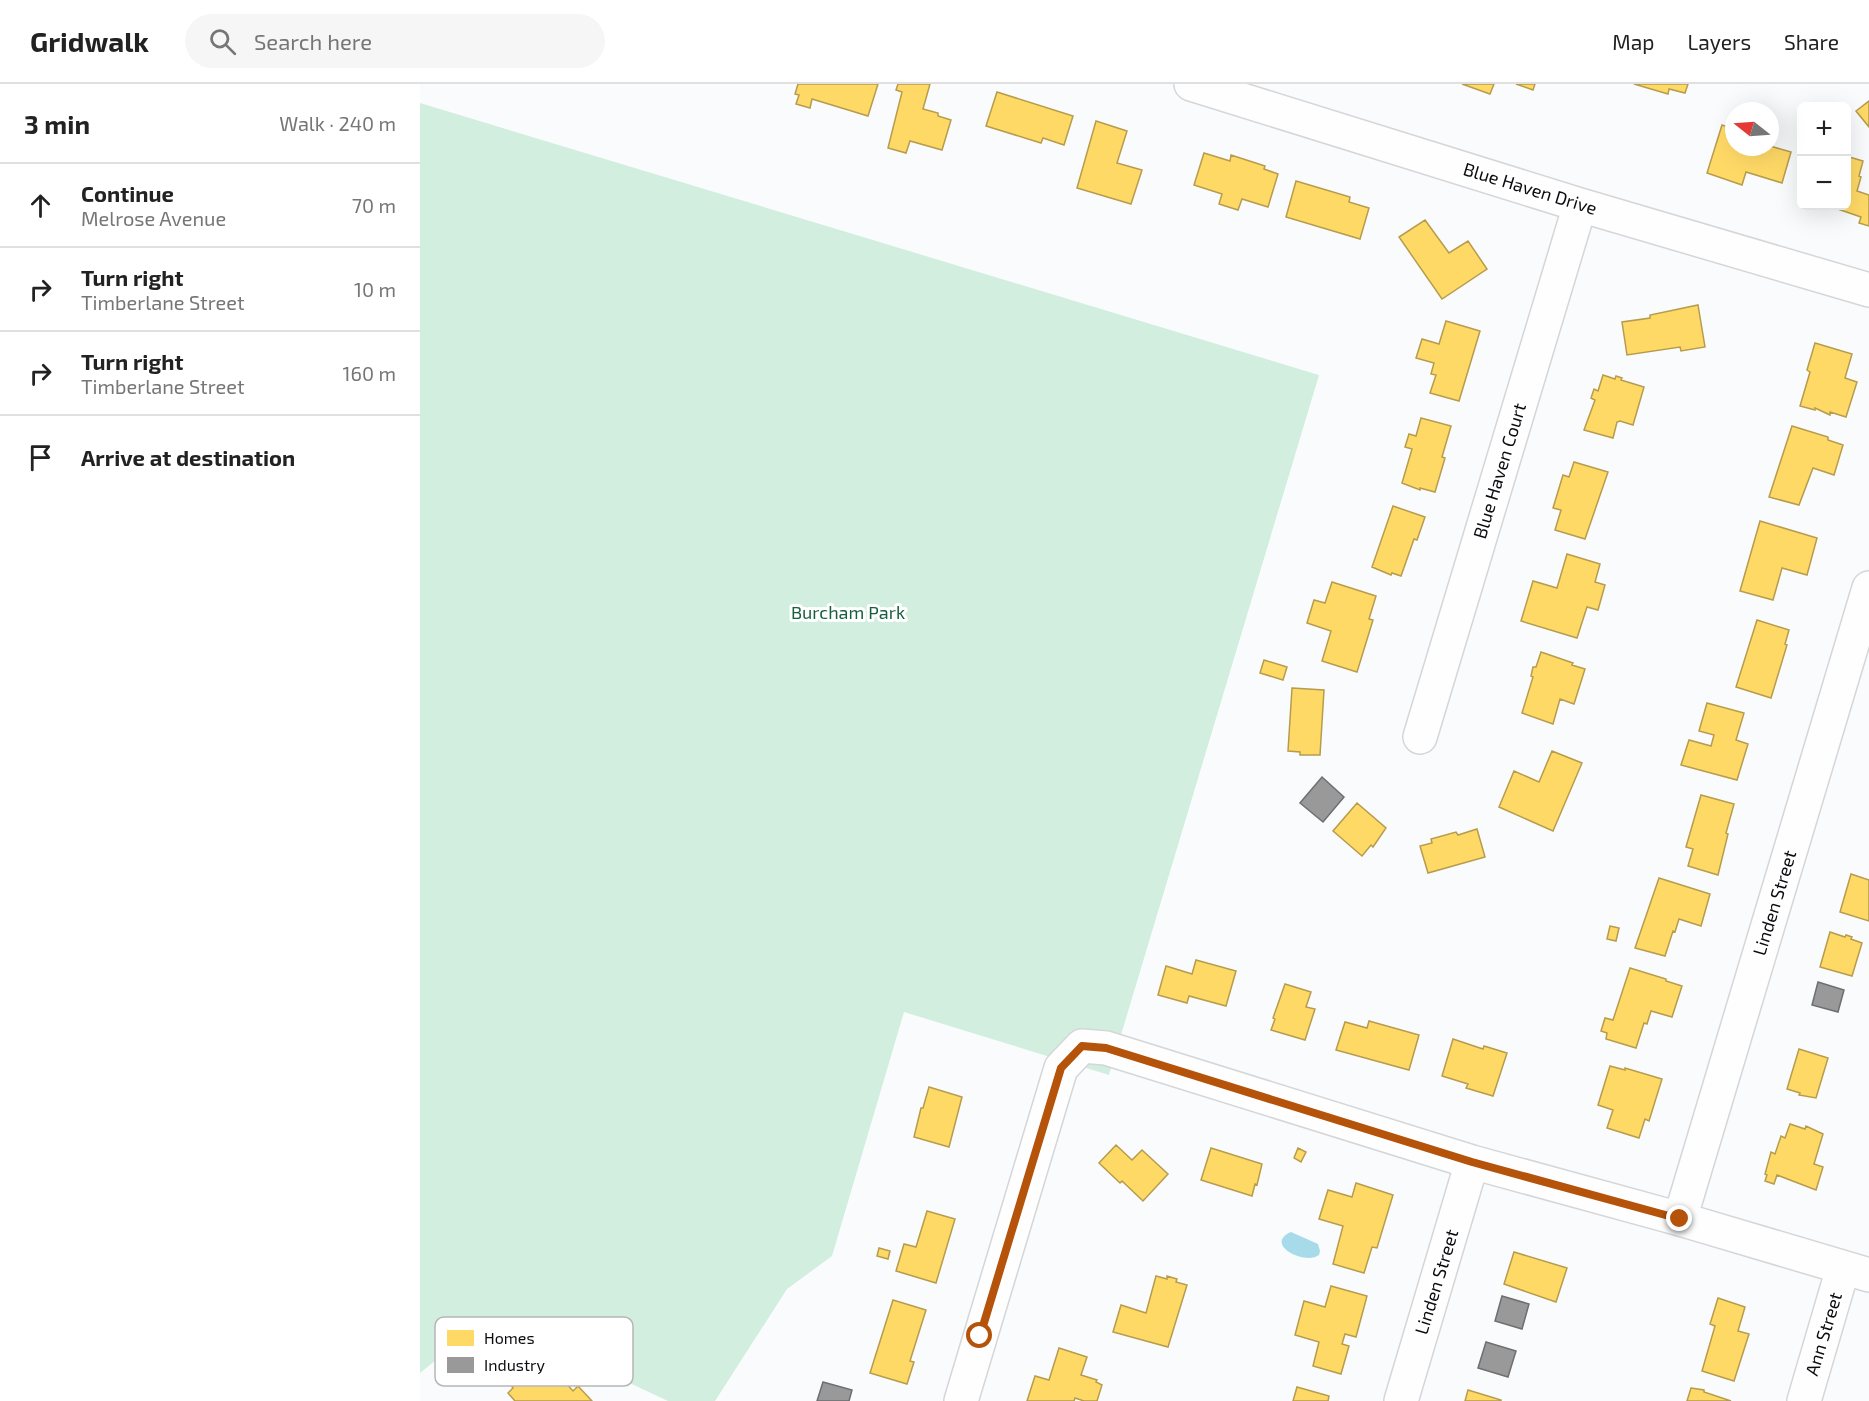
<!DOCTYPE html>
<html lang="en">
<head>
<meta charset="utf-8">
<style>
	:root { --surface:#fff; --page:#f6f6f6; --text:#222; --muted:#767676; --line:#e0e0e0 }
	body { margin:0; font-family:"Exo 2",sans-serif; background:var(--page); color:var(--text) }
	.controls { position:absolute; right:18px; top:18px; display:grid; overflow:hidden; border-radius:9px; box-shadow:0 6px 24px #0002 }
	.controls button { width:54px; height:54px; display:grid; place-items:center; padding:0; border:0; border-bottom:2px solid var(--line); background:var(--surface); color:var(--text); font:30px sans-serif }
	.compass { position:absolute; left:1305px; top:18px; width:54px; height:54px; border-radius:50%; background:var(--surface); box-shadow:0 6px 24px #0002; rotate:287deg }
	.stop { position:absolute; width:18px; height:18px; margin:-14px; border:4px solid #b45309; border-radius:50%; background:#fff }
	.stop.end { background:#b45309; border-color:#fff; box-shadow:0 2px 6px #0008 }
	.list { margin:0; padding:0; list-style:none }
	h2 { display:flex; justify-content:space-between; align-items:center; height:78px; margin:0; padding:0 24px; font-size:26px }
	h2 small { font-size:20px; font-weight:400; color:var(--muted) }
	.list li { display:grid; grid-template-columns:39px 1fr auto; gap:18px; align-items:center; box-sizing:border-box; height:84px; padding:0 24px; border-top:2px solid var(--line) }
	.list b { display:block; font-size:22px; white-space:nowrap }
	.list p { margin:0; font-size:20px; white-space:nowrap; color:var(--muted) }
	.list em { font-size:20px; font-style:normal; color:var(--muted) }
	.icon { flex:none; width:33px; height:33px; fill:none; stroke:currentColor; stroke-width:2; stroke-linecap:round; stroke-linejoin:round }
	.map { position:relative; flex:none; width:1449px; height:1317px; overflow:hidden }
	header { display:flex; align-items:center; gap:36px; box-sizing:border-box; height:84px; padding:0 30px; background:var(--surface); border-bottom:2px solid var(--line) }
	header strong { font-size:28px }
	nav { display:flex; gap:33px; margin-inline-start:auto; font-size:21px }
	.search { width:420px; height:54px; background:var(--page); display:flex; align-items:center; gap:15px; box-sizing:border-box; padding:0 21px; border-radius:33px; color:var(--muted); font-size:22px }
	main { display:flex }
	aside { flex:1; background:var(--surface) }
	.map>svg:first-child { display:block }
	.green { fill:#d2eedf }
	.water { fill:#a7dbea }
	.homes { fill:#ffd966; stroke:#b69c4c; stroke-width:1.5 }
	.industry { fill:#999; stroke:#6e6f70; stroke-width:1.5 }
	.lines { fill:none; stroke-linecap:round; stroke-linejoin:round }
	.minor-casing { stroke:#d5d6d8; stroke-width:36 }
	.minor { stroke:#fefeff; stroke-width:33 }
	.route { stroke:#b45309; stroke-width:8 }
	.labels { text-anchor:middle; stroke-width:6; stroke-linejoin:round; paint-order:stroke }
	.street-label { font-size:18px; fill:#0b0c0f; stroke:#fff }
	.park-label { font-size:18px; fill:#185f40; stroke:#fff }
	.key { fill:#fff; stroke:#b6b6b7; stroke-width:1.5 }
	.key-label { font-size:16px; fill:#0b0c0f }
</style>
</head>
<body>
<header>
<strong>Gridwalk</strong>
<div class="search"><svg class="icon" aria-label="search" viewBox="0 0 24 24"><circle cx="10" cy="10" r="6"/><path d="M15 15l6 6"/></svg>Search here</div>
<nav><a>Map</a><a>Layers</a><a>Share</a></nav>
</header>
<main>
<aside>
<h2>3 min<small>Walk · 240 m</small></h2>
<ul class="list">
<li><svg class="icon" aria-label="ahead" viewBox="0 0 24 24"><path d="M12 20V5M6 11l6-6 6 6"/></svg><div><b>Continue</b><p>Melrose Avenue</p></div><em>70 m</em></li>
<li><svg class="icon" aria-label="right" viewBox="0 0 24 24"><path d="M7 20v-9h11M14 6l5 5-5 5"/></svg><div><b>Turn right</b><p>Timberlane Street</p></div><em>10 m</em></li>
<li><svg class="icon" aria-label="right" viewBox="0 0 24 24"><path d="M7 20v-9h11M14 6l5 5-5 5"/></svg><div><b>Turn right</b><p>Timberlane Street</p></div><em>160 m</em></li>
<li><svg class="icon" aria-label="arrive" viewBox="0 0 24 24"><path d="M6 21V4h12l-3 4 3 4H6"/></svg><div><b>Arrive at destination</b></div></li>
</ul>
</aside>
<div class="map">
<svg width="1449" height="1317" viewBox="0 0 1449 1317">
	<rect width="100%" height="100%" fill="#fafbfd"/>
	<path class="green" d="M 0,19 L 899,291 L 689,991 L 484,928 L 412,1172 L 367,1205 L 295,1317 L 248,1317 L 69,1233 L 0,1289 Z"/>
	<path class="water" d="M 871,1148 L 898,1160 L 900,1167 L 899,1171 C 885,1182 843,1160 871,1148 Z"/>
	<path class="homes" d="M 378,0 L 458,0 L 448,32 L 392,15 L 390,24 L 376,20 L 379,11 L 375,10 Z
		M 478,0 L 510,0 L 503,25 L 518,29 L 518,32 L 531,36 L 522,66 L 490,57 L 486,69 L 468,64 L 482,8 L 476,6 Z
		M 1042,0 L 1074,0 L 1070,10 Z
		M 1096,0 L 1115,0 L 1113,6 Z
		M 1214,0 L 1268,0 L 1265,9 L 1249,5 L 1248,10 Z
		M 577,8 L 653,32 L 644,61 L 623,54 L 621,59 L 566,42 Z
		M 1449,17 L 1449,43 L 1436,27 Z
		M 676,37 L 707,47 L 697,79 L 722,86 L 711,120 L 657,104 Z
		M 1302,41 L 1314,45 L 1314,63 L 1350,62 L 1371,68 L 1362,99 L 1326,88 L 1322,101 L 1287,89 Z
		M 784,69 L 810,77 L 811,71 L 845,82 L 844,85 L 858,90 L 848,123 L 822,115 L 818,126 L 799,120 L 802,110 L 774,101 Z
		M 1426,72 L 1443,77 L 1439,92 L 1441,93 L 1437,107 L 1449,111 L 1449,142 L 1439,139 L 1441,133 L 1409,122 L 1426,122 Z
		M 876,97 L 930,113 L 929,118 L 949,124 L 940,155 L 866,133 Z
		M 1005,136 L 1029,169 L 1048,157 L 1067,185 L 1022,215 L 979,153 Z
		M 1278,221 L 1285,263 L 1261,267 L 1260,263 L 1207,271 L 1202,238 L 1230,234 L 1230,231 Z
		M 1026,237 L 1060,247 L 1039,317 L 1010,309 L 1016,291 L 1011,290 L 1014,279 L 996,274 L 1002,255 L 1019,260 Z
		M 1395,259 L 1432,270 L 1425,294 L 1437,298 L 1426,333 L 1410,328 L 1410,331 L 1395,324 L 1395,326 L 1380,322 L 1390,288 L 1387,286 Z
		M 1183,291 L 1195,295 L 1196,292 L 1202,294 L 1201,296 L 1224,303 L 1213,341 L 1200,337 L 1197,338 L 1193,354 L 1164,346 L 1175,316 L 1171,314 L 1174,305 L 1178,307 Z
		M 1001,334 L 1031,342 L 1022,373 L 1025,374 L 1015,408 L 1000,404 L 1000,406 L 982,399 L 992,365 L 985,363 L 989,350 L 996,352 Z
		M 1372,342 L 1408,353 L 1408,356 L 1423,361 L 1414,391 L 1393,384 L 1379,421 L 1349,413 Z
		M 1154,378 L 1188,388 L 1165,455 L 1135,446 L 1141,426 L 1133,424 L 1143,391 L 1149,393 Z
		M 973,422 L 1005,433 L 997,456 L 994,455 L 981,492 L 972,489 L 971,491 L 952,483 Z
		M 1340,437 L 1397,454 L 1387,491 L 1362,484 L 1353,516 L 1320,507 Z
		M 1147,470 L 1180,480 L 1175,498 L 1185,501 L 1178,526 L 1167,523 L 1157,554 L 1101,537 L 1113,497 L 1137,504 Z
		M 912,498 L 956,512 L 949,535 L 953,536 L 937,588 L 902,577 L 911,547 L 887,539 L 894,516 L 905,519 Z
		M 1337,536 L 1369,546 L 1365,560 L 1367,561 L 1351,614 L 1316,603 Z
		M 1121,568 L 1153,579 L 1152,581 L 1165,585 L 1154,620 L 1140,615 L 1133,640 L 1102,629 L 1113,593 L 1111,592 L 1113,583 L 1116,583 Z
		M 844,576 L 867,583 L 863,596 L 840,589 Z
		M 872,604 L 904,606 L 900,671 L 880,671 L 880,668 L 868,667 Z
		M 1287,619 L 1324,629 L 1316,656 L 1328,660 L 1317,696 L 1261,681 L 1269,656 L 1291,662 L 1294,651 L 1279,647 Z
		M 1132,667 L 1162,679 L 1133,747 L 1079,723 L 1094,687 L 1119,698 Z
		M 1281,711 L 1314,720 L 1306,749 L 1308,750 L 1298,791 L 1268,782 L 1273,765 L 1266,763 Z
		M 937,719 L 966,744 L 953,763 L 951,761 L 942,772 L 913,747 Z
		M 1057,745 L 1065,773 L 1008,789 L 1000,762 L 1012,759 L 1011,755 L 1036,748 L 1038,751 Z
		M 1431,790 L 1449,796 L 1449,837 L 1420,828 Z
		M 1239,794 L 1290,810 L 1281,842 L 1259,835 L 1255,848 L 1253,847 L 1245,872 L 1215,864 Z
		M 1190,842 L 1199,844 L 1196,857 L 1187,855 Z
		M 1410,848 L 1425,853 L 1426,851 L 1432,853 L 1431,855 L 1442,859 L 1432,892 L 1400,883 Z
		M 776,876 L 816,887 L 806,922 L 769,912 L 767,919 L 738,911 L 746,882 L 772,890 Z
		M 1210,884 L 1246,895 L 1246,897 L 1262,902 L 1252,933 L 1231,927 L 1227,940 L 1224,939 L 1216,964 L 1186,955 L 1187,949 L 1181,947 L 1185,934 L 1193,936 Z
		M 865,900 L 891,908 L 886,923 L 895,925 L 885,956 L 851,946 L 855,935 L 853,934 Z
		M 949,937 L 999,951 L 989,986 L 916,966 L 925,938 L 947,944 Z
		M 1033,955 L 1063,965 L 1064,962 L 1087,969 L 1073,1012 L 1046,1004 L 1048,1000 L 1022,992 Z
		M 1379,965 L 1408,974 L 1396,1014 L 1379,1011 L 1380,1009 L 1367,1005 Z
		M 1190,982 L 1205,986 L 1205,984 L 1242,995 L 1229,1037 L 1225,1035 L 1219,1054 L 1187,1044 L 1193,1026 L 1178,1021 Z
		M 509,1003 L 542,1013 L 529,1063 L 494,1053 L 501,1024 L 503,1024 Z
		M 1370,1040 L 1385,1045 L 1386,1042 L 1403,1050 L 1394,1080 L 1403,1083 L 1396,1106 L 1357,1091 L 1354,1100 L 1345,1097 L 1347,1091 L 1345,1090 L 1351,1068 L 1355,1070 L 1361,1052 L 1365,1054 Z
		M 696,1061 L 712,1076 L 722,1066 L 748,1090 L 723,1117 L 702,1097 L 700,1099 L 679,1079 Z
		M 791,1064 L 842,1080 L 837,1101 L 835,1100 L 832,1112 L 781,1096 Z
		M 878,1064 L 886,1068 L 881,1078 L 874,1074 Z
		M 936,1099 L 973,1111 L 957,1164 L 952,1163 L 944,1189 L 913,1180 L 923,1142 L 899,1135 L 908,1106 L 932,1113 Z
		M 507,1127 L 535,1135 L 516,1199 L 476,1187 L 484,1160 L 496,1163 Z
		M 459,1164 L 470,1167 L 468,1175 L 457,1172 Z
		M 1094,1168 L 1147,1184 L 1136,1218 L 1084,1200 Z
		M 736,1192 L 747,1195 L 747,1192 L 757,1195 L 756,1198 L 767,1201 L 748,1263 L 693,1248 L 701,1221 L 726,1229 Z
		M 911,1202 L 947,1212 L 936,1253 L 925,1250 L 922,1260 L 929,1262 L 921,1290 L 893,1282 L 899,1258 L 875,1251 L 884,1217 L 905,1223 Z
		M 1298,1214 L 1325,1223 L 1318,1247 L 1329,1250 L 1314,1297 L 1282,1287 L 1295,1242 L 1290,1240 Z
		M 473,1216 L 506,1226 L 490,1277 L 494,1278 L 487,1300 L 450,1289 Z
		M 639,1264 L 667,1273 L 661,1291 L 677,1296 L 676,1298 L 682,1301 L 677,1317 L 664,1317 L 655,1314 L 654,1317 L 607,1317 L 615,1292 L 629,1296 Z
		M 132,1284 L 153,1307 L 158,1302 L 172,1317 L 95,1317 L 88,1309 L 93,1304 L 91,1301 L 104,1289 L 106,1292 L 112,1286 L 120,1295 Z
		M 877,1303 L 909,1312 L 908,1317 L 873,1317 Z
		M 1271,1304 L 1284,1306 L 1284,1308 L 1311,1317 L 1267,1317 Z
		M 1048,1306 L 1081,1316 L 1081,1317 L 1045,1317 Z"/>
	<path class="industry" d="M 902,693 L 924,713 L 903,738 L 880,719 Z
		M 1398,898 L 1424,906 L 1418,928 L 1392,921 Z
		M 1082,1212 L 1109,1220 L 1102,1245 L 1075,1237 Z
		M 1066,1258 L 1096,1267 L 1088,1293 L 1058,1284 Z
		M 403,1298 L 432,1306 L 429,1317 L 397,1317 Z"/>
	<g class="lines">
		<defs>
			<path id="minor" d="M 771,0 L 1160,121 L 1449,206
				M 1000,653 L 1160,121
				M 1260,1135 L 1449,504
				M 541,1317 L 641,984 L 662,962 L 686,964 L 1052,1078 L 1260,1135 L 1449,1191
				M 981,1317 L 1052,1078
				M 1384,1317 L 1423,1184"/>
		</defs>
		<use href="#minor" class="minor-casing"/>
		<use href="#minor" class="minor"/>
	</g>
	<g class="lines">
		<path class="route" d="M 560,1252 L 641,984 L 662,962 L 686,964 L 1052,1078 L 1260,1135"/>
	</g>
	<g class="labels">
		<g class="street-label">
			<text transform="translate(1110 105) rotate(17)" y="6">Blue Haven Drive</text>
			<text transform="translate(1080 387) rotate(-73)" y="6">Blue Haven Court</text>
			<text transform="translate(1355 819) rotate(-73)" y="6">Linden Street</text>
			<text transform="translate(1017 1198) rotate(-73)" y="6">Linden Street</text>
			<text transform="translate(1404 1250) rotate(-73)" y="6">Ann Street</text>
		</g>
		<g class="park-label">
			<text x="428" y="535">Burcham Park</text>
		</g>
	</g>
	<rect x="15" y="1233" width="198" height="69" rx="9" class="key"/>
	<rect x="27" y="1246" width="27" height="16" fill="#ffd966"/>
	<rect x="27" y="1273" width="27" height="16" fill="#999"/>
	<g class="key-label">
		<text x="64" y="1260">Homes</text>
		<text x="64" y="1287">Industry</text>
	</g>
</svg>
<div class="controls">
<button>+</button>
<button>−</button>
</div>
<svg class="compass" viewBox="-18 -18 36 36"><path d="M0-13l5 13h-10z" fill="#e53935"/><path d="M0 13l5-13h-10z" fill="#767676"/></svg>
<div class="stop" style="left:560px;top:1252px"></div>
<div class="stop end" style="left:1260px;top:1135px"></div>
</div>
</main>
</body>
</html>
